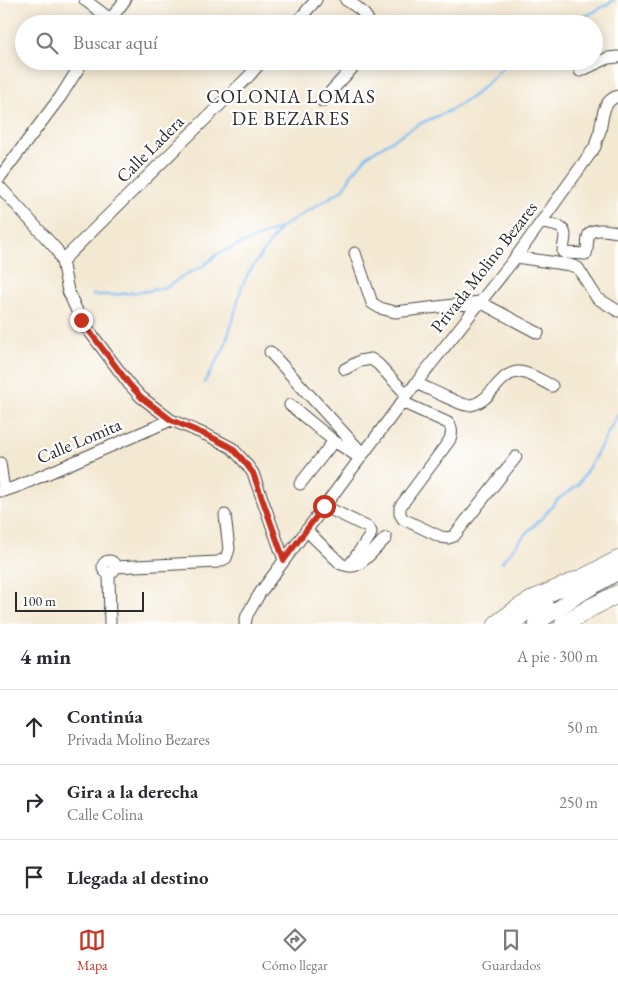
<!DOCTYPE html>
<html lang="es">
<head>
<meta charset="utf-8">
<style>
	:root { --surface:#fff; --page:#f7f7f7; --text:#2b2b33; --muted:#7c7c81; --line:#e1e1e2; --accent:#c8321e }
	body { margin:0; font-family:"EB Garamond",serif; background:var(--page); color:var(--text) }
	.scale { position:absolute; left:15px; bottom:12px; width:129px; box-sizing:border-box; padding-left:5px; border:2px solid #2b2b2b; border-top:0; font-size:14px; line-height:18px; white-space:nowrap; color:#2b2b2b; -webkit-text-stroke:4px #fff; paint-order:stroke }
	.stop { position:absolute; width:15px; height:15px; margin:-11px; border:4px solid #c8321e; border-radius:50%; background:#fff }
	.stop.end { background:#c8321e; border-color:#fff; box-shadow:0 1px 5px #0008 }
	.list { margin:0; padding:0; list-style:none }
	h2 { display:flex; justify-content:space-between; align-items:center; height:65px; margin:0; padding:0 20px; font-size:21px }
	h2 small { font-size:16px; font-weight:400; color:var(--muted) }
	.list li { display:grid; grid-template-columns:32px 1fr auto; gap:15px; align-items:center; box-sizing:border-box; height:75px; padding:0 20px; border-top:1px solid var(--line) }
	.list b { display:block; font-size:19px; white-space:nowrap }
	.list p { margin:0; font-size:16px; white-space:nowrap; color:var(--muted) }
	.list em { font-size:16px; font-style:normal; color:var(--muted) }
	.icon { flex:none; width:28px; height:28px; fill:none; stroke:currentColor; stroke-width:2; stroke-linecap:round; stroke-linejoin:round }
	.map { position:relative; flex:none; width:618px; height:624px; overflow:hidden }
	.search { position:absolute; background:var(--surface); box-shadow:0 2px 12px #0003; left:15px; right:15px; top:15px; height:55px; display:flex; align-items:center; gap:12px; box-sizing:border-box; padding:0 18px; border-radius:28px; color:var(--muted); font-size:19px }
	.sheet { height:290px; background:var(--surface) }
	nav { display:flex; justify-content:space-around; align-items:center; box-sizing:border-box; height:70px; border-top:1px solid var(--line); background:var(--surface); font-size:14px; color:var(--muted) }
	nav a { display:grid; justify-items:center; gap:2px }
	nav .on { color:var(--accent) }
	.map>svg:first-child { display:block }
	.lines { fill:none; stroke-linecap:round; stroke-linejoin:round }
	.stream { stroke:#80bef4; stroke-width:2.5 }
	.minor-casing { stroke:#494744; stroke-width:13 }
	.major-casing { stroke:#494744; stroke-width:17 }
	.highway-casing { stroke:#494744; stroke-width:19 }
	.minor { stroke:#fff; stroke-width:11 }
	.major { stroke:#fff; stroke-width:15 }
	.highway { stroke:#fff; stroke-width:18 }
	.route { stroke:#c8321e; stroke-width:6 }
	.labels { text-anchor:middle; stroke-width:4.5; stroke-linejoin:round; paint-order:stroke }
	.street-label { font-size:18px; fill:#2b2b2b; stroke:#fff }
	.neighbourhood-label { font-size:19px; letter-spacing:1px; fill:#2b2b2b; stroke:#fff }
</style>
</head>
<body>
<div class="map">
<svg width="618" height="624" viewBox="0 0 618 624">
	<rect width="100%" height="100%" fill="#fff"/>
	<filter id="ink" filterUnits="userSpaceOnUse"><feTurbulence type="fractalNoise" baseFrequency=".02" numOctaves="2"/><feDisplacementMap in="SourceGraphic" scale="10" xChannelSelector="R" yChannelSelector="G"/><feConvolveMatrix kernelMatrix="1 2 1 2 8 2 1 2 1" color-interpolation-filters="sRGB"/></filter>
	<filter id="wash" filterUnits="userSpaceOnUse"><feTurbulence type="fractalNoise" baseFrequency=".0096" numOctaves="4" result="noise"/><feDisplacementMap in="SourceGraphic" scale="20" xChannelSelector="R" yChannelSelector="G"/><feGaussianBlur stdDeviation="1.12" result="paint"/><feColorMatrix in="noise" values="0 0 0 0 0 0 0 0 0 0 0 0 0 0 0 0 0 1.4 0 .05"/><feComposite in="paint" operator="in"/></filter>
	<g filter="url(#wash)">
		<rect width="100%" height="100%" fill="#f3e8d2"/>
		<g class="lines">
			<path class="stream" d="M 570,24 L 599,9 L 614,0
				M 92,295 L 112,295 L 148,291 L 167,287 L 181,277 L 203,266 L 219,253 L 280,228 L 344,189 L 351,175 L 368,155 L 419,124 L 449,111 L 473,96 L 491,80 L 509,61
				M 204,383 L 224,348 L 235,313 L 241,288 L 249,272 L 280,229
				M 502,562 L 527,532 L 544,516 L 557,500 L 578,485 L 595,457 L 618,414"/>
		</g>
	</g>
	<g filter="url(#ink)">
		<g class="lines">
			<defs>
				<path id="minor" d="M 85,0 L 110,19
					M 346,0 C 356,6 365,12 370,24
					M 107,24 L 125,0
					M 295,24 L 316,0
					M 580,71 L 608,58 L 618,57
					M 322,101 L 359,61
					M 0,177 L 61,96 L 83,61
					M 0,187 L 57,250 L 62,261 L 68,291 L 81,320 L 129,384 L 141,397 L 171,420 L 211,437 L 232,448 L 243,460 L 253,473 L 284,560
					M 540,223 C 548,224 564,224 565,235 C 565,240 563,246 563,252 L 565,253 L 586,254 C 588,248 587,243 588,237 C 590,226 609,231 618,232
					M 355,253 L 372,303 L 380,308 L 395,312 L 480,302 L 538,333
					M 516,257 L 570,265 L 578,268 L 597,298 L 618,311
					M 62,261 L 249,76 L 262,61
					M 270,352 L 363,454
					M 345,369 L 360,361 L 371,359 L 378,364 L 407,395
					M 416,383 C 427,388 437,393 448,398 C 454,400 460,404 466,405 C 491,407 497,371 520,372 C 530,373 542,381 552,386
					M 402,402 L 448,423 C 453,429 452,434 449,441 L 400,507 L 400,514 L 403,519 L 441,537 L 448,538 L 454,536 L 516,457
					M 290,405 L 334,441 L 360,458
					M 0,463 L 4,491
					M 300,484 L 334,441
					M 0,491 L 4,491 L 21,485 L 171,420
					M 324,506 L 369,528 L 371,532 L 370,536 L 349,566
					M 306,530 L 341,564 C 345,565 349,567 353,566 C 363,565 378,545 386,538
					M103 567a6 6 0 1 1 12 0a6 6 0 1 1-12 0Z
					M 115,567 L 218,562 L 226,558 L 229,549 L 225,515
					M 109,573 L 110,624
					M 245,624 L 247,615 L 260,593 L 416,383 L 516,257 L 595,147 C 596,142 598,136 600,131 C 603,117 602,101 618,96"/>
				<path id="major" d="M 513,624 L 545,601
					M 536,624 L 575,597 L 618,572"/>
				<path id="highway" d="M 497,624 L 520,607 L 536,598 L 585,577 L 618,560
					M 564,624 L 592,607 L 618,594"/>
			</defs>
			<use href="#minor" class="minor-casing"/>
			<use href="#major" class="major-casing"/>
			<use href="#highway" class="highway-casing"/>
			<use href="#minor" class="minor"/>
			<use href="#major" class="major"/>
			<use href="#highway" class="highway"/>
		</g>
	</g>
	<g class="lines" filter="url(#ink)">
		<path class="route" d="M 81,320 L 129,384 L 141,397 L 171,420 L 211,437 L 232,448 L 243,460 L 253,473 L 284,560 L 324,506"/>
	</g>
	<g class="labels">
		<g class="street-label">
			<text transform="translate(150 149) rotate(-45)" y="6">Calle Ladera</text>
			<text transform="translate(484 267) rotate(-52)" y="6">Privada Molino Bezares</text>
			<text transform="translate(79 441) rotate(-23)" y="6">Calle Lomita</text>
		</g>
		<g class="neighbourhood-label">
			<text x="291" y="103">COLONIA LOMAS<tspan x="291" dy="22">DE BEZARES</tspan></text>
		</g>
	</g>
</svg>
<div class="scale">100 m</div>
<div class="stop" style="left:324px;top:506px"></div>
<div class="stop end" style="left:81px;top:320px"></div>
<div class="search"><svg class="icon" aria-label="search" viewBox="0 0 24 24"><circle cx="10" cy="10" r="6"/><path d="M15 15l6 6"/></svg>Buscar aquí</div>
</div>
<section class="sheet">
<h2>4 min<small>A pie · 300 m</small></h2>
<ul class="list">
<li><svg class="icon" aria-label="ahead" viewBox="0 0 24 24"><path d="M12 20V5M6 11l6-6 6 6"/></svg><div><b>Continúa</b><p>Privada Molino Bezares</p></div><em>50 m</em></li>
<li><svg class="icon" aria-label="right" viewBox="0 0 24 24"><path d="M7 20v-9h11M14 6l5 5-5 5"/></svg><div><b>Gira a la derecha</b><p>Calle Colina</p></div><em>250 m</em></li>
<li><svg class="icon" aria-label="arrive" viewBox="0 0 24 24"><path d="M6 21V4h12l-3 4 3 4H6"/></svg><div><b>Llegada al destino</b></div></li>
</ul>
</section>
<nav>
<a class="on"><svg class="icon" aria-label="map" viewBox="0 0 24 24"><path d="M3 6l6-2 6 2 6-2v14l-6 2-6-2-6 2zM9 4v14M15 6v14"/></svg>Mapa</a>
<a><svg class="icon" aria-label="directions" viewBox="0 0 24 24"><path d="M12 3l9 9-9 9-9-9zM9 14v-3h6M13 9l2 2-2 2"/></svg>Cómo llegar</a>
<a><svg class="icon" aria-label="saved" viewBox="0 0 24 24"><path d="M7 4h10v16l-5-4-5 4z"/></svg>Guardados</a>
</nav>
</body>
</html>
